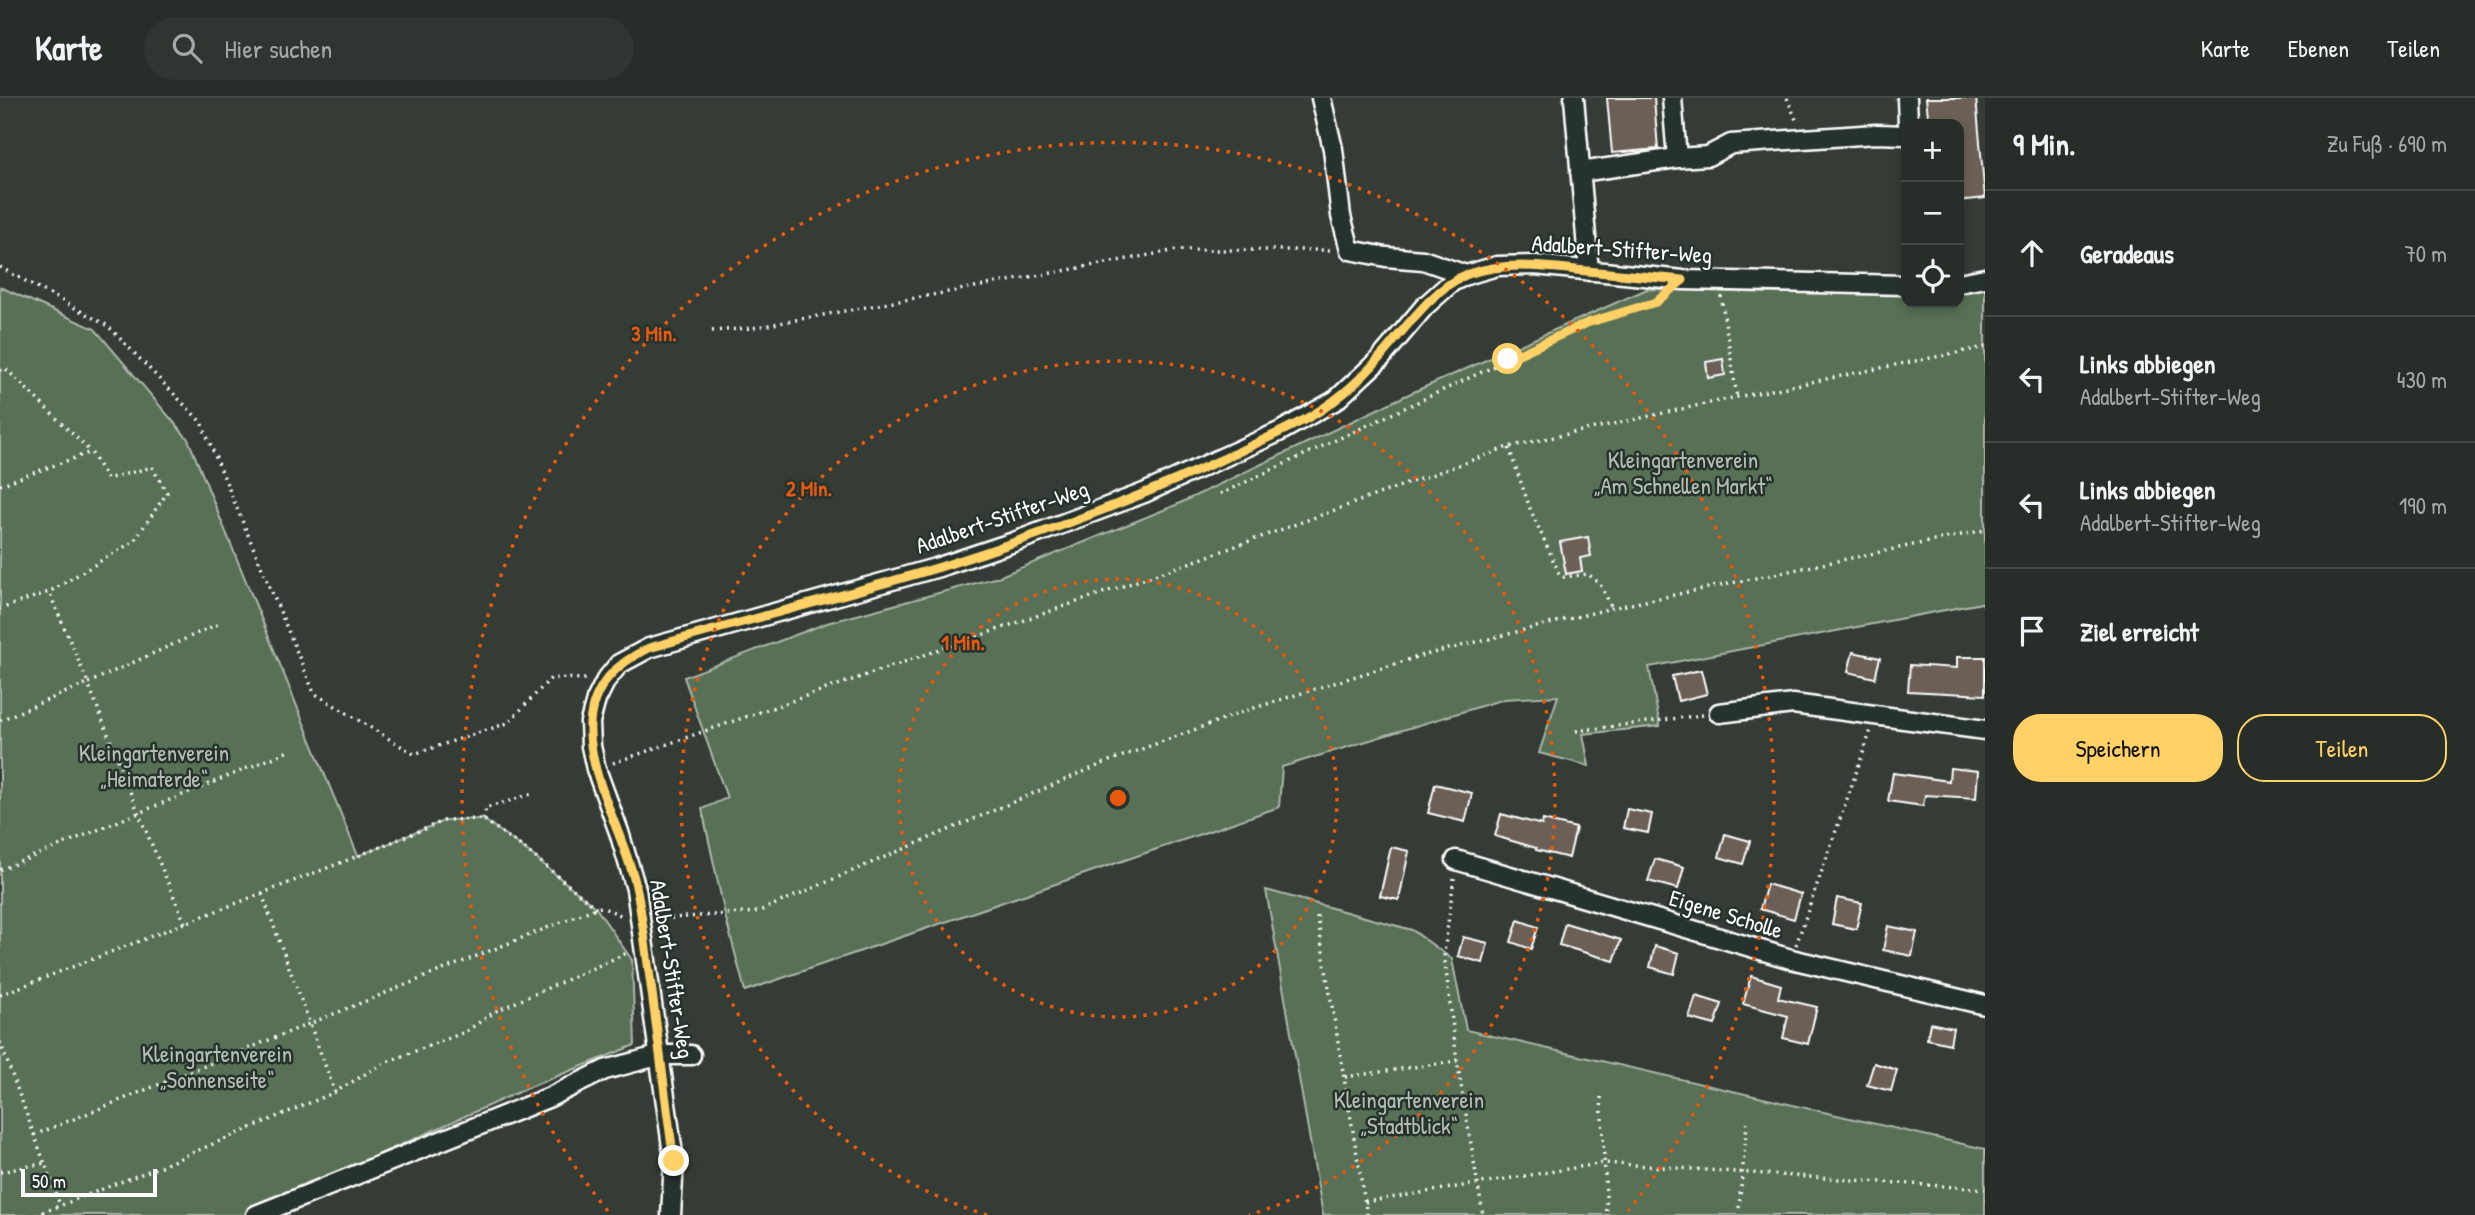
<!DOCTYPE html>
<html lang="de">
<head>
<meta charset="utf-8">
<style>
	:root { --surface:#272d28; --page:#2f3530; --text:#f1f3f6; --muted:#a4a8a8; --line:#434945; --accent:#ffd166 }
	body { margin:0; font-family:"Patrick Hand",sans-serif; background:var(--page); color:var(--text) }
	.controls { position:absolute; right:21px; top:21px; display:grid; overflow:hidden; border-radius:14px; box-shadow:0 4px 10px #0003 }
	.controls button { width:63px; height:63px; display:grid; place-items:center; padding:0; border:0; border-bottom:2px solid var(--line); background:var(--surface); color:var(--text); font:35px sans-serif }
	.scale { position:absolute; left:21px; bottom:18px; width:136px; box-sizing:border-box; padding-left:7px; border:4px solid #fff; border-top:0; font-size:19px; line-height:24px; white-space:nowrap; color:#fff; -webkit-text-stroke:5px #26332d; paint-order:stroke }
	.stop { position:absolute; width:21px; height:21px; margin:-16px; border:5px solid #ffd166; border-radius:50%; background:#fff }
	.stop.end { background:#ffd166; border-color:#fff; box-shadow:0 2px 7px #0008 }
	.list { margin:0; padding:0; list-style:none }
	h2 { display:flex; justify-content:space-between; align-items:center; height:91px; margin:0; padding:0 28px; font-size:30px }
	h2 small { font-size:23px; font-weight:400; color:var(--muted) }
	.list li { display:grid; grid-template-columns:46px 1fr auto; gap:21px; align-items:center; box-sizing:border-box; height:126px; padding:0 28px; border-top:2px solid var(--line) }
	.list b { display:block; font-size:26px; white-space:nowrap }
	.list p { margin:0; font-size:23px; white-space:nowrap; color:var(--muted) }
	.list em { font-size:23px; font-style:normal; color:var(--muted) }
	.actions { display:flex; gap:14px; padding:21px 28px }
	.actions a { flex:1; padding:16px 0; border:2px solid var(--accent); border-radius:28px; text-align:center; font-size:24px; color:var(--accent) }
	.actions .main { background:var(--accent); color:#111 }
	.icon { flex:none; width:38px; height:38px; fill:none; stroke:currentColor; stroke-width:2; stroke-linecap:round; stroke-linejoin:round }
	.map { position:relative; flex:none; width:1985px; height:1117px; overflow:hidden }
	header { display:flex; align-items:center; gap:42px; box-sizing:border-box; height:98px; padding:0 35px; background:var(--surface); border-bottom:2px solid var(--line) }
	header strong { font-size:33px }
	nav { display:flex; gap:38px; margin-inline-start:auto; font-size:24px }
	.search { width:490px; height:63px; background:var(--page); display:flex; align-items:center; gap:18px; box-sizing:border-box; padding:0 24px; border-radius:38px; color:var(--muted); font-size:26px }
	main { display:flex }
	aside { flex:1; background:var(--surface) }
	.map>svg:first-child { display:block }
	.green { fill:#587055; stroke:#acb8aa; stroke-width:2 }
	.building { fill:#6c6057; stroke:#fff; stroke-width:2 }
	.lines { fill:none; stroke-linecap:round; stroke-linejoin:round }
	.minor-casing { stroke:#fff; stroke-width:23 }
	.path { stroke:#fff; stroke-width:3.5; stroke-dasharray:2 5; stroke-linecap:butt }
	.minor { stroke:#26332d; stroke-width:18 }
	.route { stroke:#ffd166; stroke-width:9 }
	.ring { fill:none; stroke:#e8590c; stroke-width:3.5; stroke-dasharray:3.5 7 }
	.labels { text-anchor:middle; stroke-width:5; stroke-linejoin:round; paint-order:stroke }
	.street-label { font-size:23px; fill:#fff; stroke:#26332d }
	.park-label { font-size:23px; fill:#b4bfb2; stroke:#26332d }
	.centre { fill:#e8590c; stroke:#26332d; stroke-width:3.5 }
	.ring-label { font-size:21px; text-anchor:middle; font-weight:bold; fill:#e8590c; stroke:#26332d; stroke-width:5; stroke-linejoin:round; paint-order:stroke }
</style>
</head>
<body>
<header>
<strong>Karte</strong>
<div class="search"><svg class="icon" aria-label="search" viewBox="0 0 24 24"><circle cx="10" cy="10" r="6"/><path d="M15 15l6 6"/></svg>Hier suchen</div>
<nav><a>Karte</a><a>Ebenen</a><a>Teilen</a></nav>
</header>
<main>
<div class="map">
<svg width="1985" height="1117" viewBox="0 0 1985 1117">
	<rect width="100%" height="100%" fill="#343c35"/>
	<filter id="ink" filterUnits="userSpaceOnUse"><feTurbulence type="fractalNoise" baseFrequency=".0143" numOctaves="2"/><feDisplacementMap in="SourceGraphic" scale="14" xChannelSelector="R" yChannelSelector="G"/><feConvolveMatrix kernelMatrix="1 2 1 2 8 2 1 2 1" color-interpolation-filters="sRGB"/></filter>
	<g filter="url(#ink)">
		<path class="green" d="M 0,189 L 95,231 L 188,341 L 358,758 L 446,722 L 483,721 L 525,751 L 596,810 L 632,862 L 635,947 L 530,989 L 244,1117 L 0,1117 Z
			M 1985,189 L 1985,511 L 1982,505 L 1649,569 L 1660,628 L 1583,636 L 1589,668 L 1539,655 L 1558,598 L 1504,601 L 1282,669 L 1279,709 L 745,893 L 725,817 L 702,711 L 727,700 L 684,579 L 827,525 L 998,479 L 1176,407 L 1409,296 L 1647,191 L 1776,195 L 1906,195 L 1906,205 L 1959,205 L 1959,192 Z
			M 1266,792 L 1412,832 L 1452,861 L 1466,932 L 1985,1051 L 1985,1117 L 1323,1117 Z"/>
		<path class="building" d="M 1607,0 L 1654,0 L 1658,51 L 1612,55 Z
			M 1926,0 L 1976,0 L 1985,100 L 1959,103 L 1959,26 L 1929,26 Z
			M 1723,261 L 1725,277 L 1708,280 L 1706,264 Z
			M 1588,439 L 1591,458 L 1580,460 L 1582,473 L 1566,476 L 1560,444 Z
			M 1853,554 L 1880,560 L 1875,580 L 1848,574 Z
			M 1957,559 L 1985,559 L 1985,597 L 1908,593 L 1910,567 L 1957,570 Z
			M 1701,572 L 1707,596 L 1678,603 L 1672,578 Z
			M 1950,670 L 1978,673 L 1976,700 L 1925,697 L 1923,708 L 1888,703 L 1893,675 L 1949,683 Z
			M 1435,686 L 1472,695 L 1465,724 L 1428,715 Z
			M 1627,711 L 1652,716 L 1648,735 L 1623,730 Z
			M 1501,716 L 1542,727 L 1543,722 L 1576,730 L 1569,760 L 1536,752 L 1536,750 L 1495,738 Z
			M 1725,736 L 1750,743 L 1743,766 L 1719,759 Z
			M 1391,749 L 1409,753 L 1399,802 L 1380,798 Z
			M 1655,761 L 1684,769 L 1678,791 L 1648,783 Z
			M 1767,786 L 1801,796 L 1794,821 L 1760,811 Z
			M 1837,800 L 1862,805 L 1856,831 L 1832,826 Z
			M 1518,822 L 1538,829 L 1531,851 L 1511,844 Z
			M 1565,825 L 1621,842 L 1614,863 L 1559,847 Z
			M 1888,828 L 1917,834 L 1912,858 L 1883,852 Z
			M 1463,839 L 1488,845 L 1483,865 L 1458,858 Z
			M 1655,848 L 1679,855 L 1674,876 L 1650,869 Z
			M 1751,878 L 1781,887 L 1778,900 L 1817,909 L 1808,946 L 1783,940 L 1788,918 L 1743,906 Z
			M 1696,898 L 1722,906 L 1715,927 L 1689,920 Z
			M 1930,925 L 1953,930 L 1950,946 L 1927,941 Z
			M 1874,965 L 1897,972 L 1891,993 L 1867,987 Z"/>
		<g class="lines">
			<defs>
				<path id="minor" d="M 1321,0 L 1333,51 L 1341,118 L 1350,152 L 1386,159 L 1423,162 L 1466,177
					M 1574,0 L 1589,173
					M 1672,0 L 1677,60 L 1708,58 L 1731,46 L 1876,36 L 1906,37
					M 1907,0 L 1908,26
					M 1580,74 L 1677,60
					M 1959,185 L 1985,180
					M 1719,615 L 1793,606 L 1985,632
					M 1456,762 L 1791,861 L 1985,907
					M 256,1117 L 550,999 L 605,972 L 661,957 L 691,957
					M 671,1117 L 674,1063 L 636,791 L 619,734 L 596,671 L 591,648 L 590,624 L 596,602 L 606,582 L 619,566 L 649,550 L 939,469 L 1014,444 L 1144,395 L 1279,334 L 1336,302 L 1381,260 L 1425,208 L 1452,184 L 1466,177 L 1497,168 L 1535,167 L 1683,182 L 1906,187"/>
			</defs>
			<use href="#minor" class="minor-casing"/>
			<path class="path" d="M 1787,0 L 1797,24
				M 0,169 L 108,228 L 201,324 L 314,595 L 414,656 L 508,625 L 551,580 L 586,581
				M 1721,198 L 1737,299
				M 712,233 L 752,230 L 1177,152 L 1334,152
				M 0,272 L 5,270 L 91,354
				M 1509,350 L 1531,413 L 1559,475 L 1564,479 L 1588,476 L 1600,486 L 1612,510
				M 0,387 L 91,354 L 107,381 L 152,369 L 167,395 L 134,443 L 49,494 L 0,511
				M 1220,396 L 1587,225 L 1656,204 L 1664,197
				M 0,622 L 88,585 L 49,494
				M 1576,633 L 1703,617
				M 613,665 L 1192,464 L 1508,349 L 1737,299 L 1985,249
				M 483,721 L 486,710 L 535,695
				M 0,772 L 289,653
				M 1454,780 L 1444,856 L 1457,963 L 1483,1117
				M 262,796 L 335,994
				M 1317,818 L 1367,1117
				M 657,821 L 757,814 L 1109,663 L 1251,611 L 1417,559 L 1612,510 L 1985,432
				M 185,825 L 138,714 L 88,585 L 218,526
				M 1796,847 L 1871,632
				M 0,897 L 358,758 L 446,722 L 483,721 L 525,751 L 596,810
				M 0,944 L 60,1107
				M 1345,979 L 1457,963
				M 1601,999 L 1607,1117
				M 34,1037 L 596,810 L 601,809 L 623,818
				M 0,1074 L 45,1065
				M 1365,1104 L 1604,1065 L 1985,1091
				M 1739,1110 L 1747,1025
				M 36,1117 L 164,1067 L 335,994 L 384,965 L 465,934 L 496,913 L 627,855"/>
			<use href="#minor" class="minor"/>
		</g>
	</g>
	<g class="lines" filter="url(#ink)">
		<path class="route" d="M 674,1063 C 665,1000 658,936 649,873 C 645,845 642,816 636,788 C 624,737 587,676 590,625 C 593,587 617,565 649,550 C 746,522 844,498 940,469 C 1064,430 1188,381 1304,322 C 1334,306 1360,283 1382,257 C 1405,231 1435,188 1468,176 C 1508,163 1546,169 1587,173 C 1619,176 1651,179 1683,182 L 1656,204 L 1587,225 L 1508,261"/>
	</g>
	<g class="ring">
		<circle cx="1118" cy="700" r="219"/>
		<path d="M987 1117A437 437 0 1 1 1249 1117"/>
		<path d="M608 1113A656 656 0 1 1 1628 1113"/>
	</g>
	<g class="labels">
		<g class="street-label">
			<text transform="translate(1622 151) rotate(4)" y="8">Adalbert-Stifter-Weg</text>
			<text transform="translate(1002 419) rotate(-19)" y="8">Adalbert-Stifter-Weg</text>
			<text transform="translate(1726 816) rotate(17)" y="8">Eigene Scholle</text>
			<text transform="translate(672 871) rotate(81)" y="8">Adalbert-Stifter-Weg</text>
		</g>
		<g class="park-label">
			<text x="1683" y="370">Kleingartenverein<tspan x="1683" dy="26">„Am Schnellen Markt“</tspan></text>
			<text x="154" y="663">Kleingartenverein<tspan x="154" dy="26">„Heimaterde“</tspan></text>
			<text x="217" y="964">Kleingartenverein<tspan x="217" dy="26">„Sonnenseite“</tspan></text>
			<text x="1409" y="1010">Kleingartenverein<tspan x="1409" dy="26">„Stadtblick“</tspan></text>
		</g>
	</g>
	<circle cx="1118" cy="700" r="10" class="centre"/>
	<g class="ring-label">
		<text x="654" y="243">3 Min.</text>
		<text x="809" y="398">2 Min.</text>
		<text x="963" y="552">1 Min.</text>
	</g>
</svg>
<div class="controls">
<button>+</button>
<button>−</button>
<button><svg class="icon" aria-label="locate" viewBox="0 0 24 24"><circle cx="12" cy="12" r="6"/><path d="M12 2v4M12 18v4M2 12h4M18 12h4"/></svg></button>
</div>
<div class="scale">50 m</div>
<div class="stop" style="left:1508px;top:261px"></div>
<div class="stop end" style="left:674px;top:1063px"></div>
</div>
<aside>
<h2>9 Min.<small>Zu Fuß · 690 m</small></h2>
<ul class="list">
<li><svg class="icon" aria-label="ahead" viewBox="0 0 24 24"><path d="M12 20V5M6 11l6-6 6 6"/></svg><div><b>Geradeaus</b></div><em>70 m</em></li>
<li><svg class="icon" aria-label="left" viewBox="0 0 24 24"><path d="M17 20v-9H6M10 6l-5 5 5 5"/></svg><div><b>Links abbiegen</b><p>Adalbert-Stifter-Weg</p></div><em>430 m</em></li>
<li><svg class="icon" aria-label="left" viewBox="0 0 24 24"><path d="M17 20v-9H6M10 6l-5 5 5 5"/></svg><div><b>Links abbiegen</b><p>Adalbert-Stifter-Weg</p></div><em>190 m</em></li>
<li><svg class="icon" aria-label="arrive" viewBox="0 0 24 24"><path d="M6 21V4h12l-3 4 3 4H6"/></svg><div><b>Ziel erreicht</b></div></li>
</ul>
<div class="actions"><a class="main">Speichern</a><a>Teilen</a></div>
</aside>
</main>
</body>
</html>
